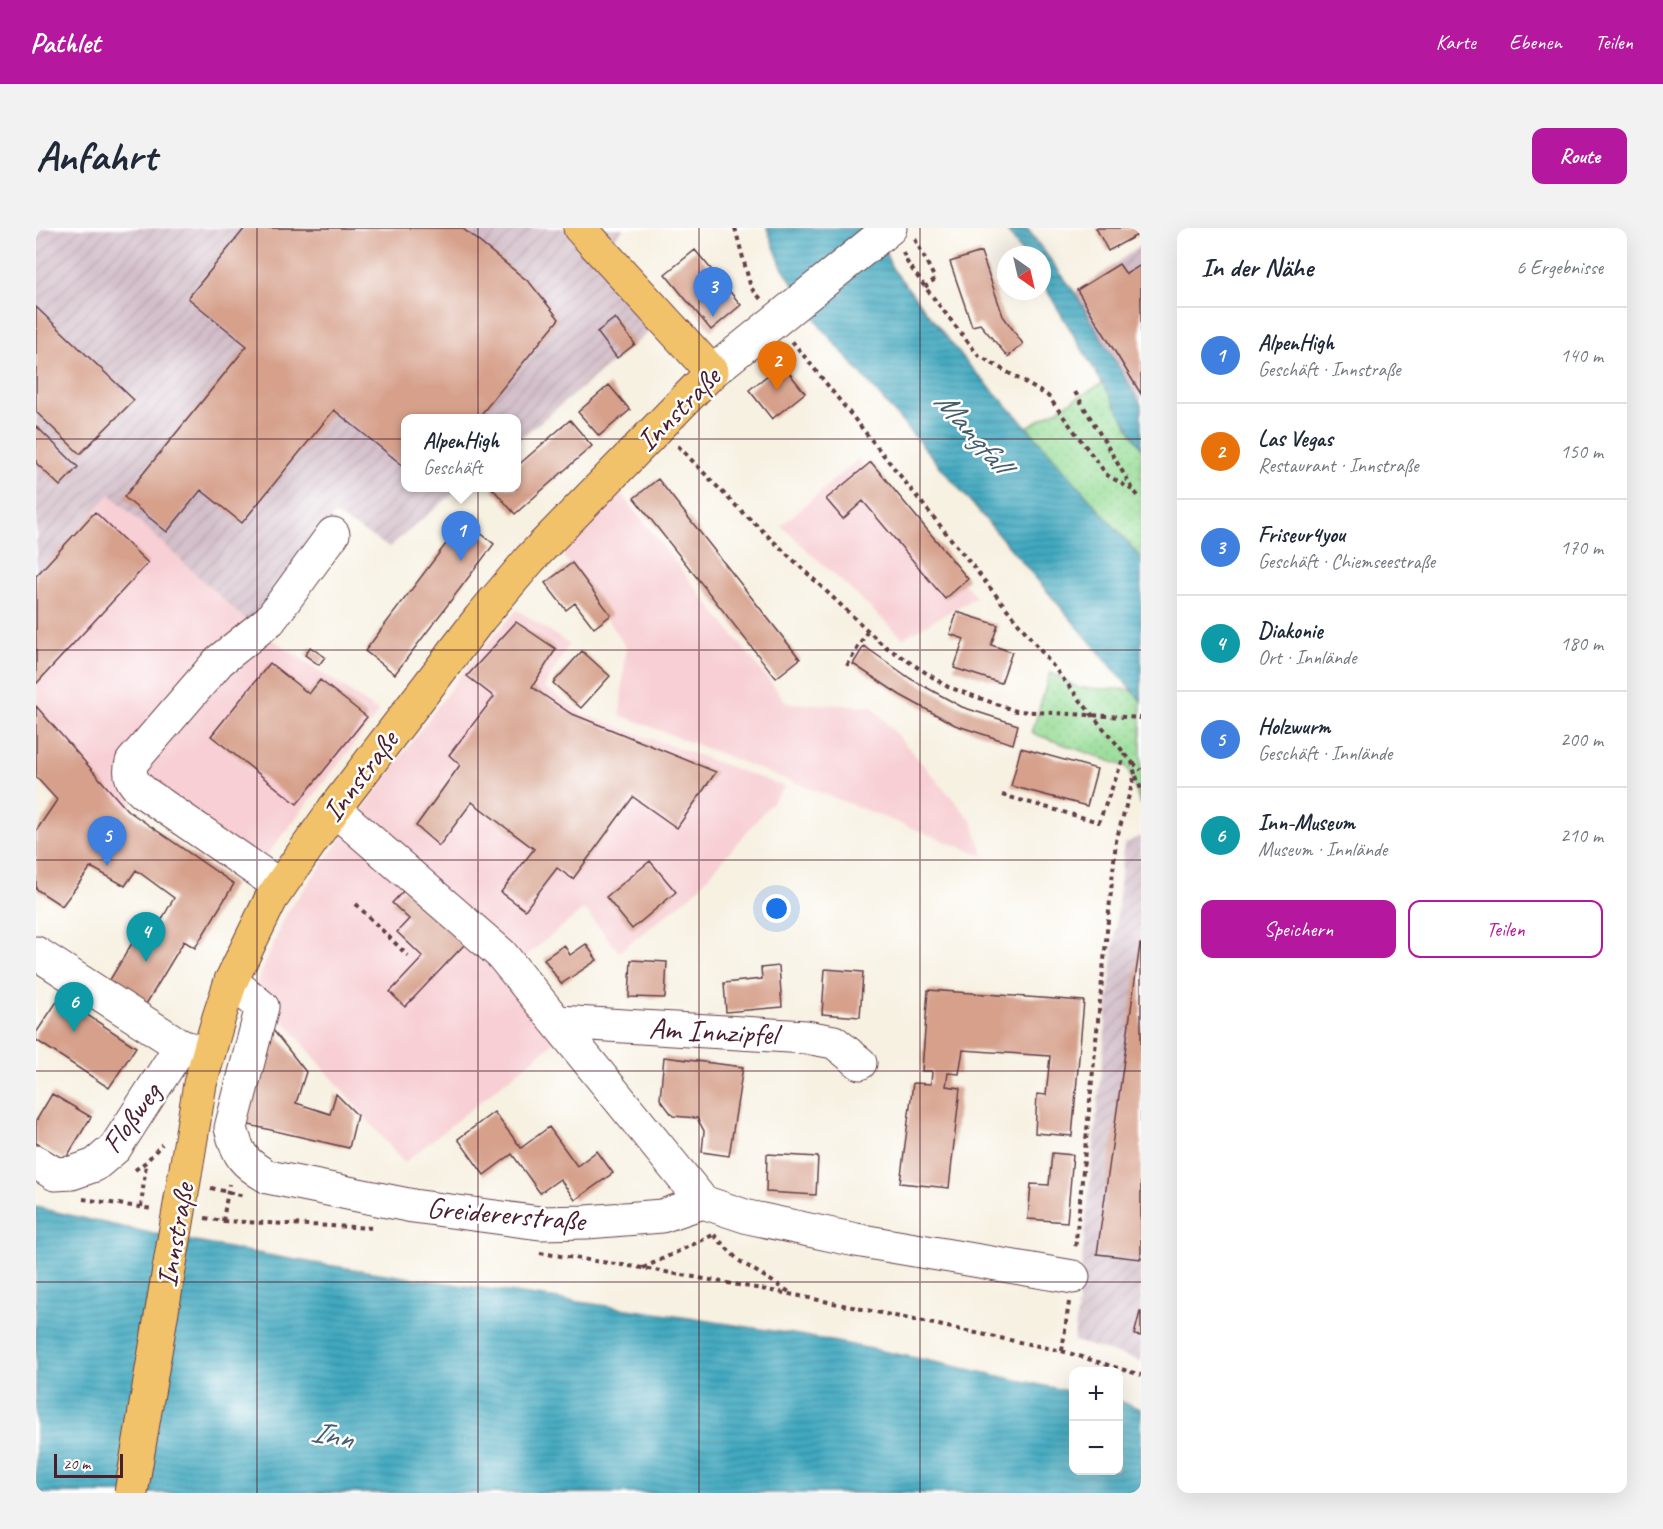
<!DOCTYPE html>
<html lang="de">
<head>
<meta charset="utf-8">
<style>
	:root { --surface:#fff; --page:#f2f2f3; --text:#1f2937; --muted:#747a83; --line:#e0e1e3; --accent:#b5179e }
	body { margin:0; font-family:Caveat,sans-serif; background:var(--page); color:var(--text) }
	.controls { position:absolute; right:18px; bottom:18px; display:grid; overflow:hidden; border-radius:12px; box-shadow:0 6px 24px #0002 }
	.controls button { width:54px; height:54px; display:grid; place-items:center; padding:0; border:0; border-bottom:2px solid var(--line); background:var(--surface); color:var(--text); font:30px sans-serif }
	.compass { position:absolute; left:961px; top:18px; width:54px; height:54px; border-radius:50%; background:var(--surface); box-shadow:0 6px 24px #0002; rotate:146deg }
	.scale { position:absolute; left:18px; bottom:15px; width:69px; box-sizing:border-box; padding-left:6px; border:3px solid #4a1f2b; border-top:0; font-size:16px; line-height:21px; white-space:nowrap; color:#4a1f2b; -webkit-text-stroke:4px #fff; paint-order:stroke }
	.you { position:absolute; left:741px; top:681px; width:21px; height:21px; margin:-15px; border:4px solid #fff; border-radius:50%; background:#1a73e8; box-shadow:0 0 0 9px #1a73e833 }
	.badge { display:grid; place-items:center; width:39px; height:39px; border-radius:50%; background:var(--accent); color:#fff; font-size:20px; font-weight:700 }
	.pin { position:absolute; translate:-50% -50px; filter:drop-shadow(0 2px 3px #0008) }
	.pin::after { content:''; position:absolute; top:32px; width:21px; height:18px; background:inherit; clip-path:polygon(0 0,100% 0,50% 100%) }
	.popup { position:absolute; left:365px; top:186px; width:120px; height:78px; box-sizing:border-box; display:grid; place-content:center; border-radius:12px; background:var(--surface); filter:drop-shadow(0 2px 4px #0005); font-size:20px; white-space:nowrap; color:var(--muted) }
	.popup b { font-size:22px; color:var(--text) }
	.popup::after { content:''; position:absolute; left:50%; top:100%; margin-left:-12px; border:12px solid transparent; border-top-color:var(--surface) }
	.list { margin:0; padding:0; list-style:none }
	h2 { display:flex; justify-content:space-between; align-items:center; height:78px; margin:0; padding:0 24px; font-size:26px }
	h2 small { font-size:20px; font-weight:400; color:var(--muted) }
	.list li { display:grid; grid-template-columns:39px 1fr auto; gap:18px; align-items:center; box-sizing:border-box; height:96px; padding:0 24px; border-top:2px solid var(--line) }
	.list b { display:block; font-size:22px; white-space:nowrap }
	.list p { margin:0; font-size:20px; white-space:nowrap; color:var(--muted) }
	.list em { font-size:20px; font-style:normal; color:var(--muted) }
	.actions { display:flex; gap:12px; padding:18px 24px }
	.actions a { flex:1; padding:14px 0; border:2px solid var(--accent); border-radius:12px; text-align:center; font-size:21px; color:var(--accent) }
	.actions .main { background:var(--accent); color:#fff }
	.map { position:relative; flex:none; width:1105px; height:1265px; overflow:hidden; border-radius:12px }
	header { display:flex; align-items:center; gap:36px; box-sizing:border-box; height:84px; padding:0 30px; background:var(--accent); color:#fff }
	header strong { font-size:28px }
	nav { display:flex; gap:33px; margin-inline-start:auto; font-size:21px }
	.intro { display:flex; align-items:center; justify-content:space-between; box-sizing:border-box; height:144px; padding:0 36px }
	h1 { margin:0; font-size:42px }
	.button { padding:15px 27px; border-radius:12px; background:var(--accent); color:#fff; font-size:21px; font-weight:700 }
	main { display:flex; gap:36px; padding:0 36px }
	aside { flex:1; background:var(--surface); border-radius:12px; box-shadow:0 6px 24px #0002 }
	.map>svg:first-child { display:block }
	.built { fill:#f7cfd4 }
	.industrial { fill:url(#industrial-furrows) }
	.green { fill:url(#green-dots); stroke:#707e60; stroke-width:1.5 }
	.water { fill:url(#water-rules); stroke:#456476; stroke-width:1.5 }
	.building { fill:#d6a08b }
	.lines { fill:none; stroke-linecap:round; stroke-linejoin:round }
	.minor-casing { stroke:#643e46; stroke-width:35 }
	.major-casing { stroke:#643e46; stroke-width:35 }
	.path { stroke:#643e46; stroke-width:4; stroke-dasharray:4.5 4.5; stroke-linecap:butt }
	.minor { stroke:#fff; stroke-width:33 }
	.major { stroke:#f2c26a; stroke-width:33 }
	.major-bridge-casing { stroke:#643e46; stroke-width:35; stroke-linecap:butt }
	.major-bridge { stroke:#f2c26a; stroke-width:33 }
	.grid { fill:none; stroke:#4a1f2b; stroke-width:1.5; stroke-opacity:0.55 }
	.labels { text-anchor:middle; stroke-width:5; stroke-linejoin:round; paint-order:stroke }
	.street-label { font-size:30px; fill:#4a1f2b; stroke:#fff }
	.water-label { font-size:32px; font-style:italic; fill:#465d6e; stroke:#fff }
</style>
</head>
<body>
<header>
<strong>Pathlet</strong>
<nav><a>Karte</a><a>Ebenen</a><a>Teilen</a></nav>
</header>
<div class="intro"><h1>Anfahrt</h1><a class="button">Route</a></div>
<main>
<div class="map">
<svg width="1105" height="1265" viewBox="0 0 1105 1265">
	<defs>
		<pattern id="industrial-furrows" width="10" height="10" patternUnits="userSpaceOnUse" patternTransform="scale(1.5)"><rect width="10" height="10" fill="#d2bdc8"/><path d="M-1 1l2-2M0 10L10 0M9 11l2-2" fill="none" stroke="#b6a2ac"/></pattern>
		<pattern id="green-dots" width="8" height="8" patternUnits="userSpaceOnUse" patternTransform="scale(1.5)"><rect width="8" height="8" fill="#95dc95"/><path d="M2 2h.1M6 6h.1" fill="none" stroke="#82bc81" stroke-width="1.8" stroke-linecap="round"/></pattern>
		<pattern id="water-rules" width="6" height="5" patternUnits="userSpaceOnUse" patternTransform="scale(1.5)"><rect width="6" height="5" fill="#40a9c0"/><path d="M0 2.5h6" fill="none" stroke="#38899c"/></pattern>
	</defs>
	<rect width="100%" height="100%" fill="#fff"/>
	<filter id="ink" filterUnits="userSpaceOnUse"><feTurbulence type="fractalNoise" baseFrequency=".0167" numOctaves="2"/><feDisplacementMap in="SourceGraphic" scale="12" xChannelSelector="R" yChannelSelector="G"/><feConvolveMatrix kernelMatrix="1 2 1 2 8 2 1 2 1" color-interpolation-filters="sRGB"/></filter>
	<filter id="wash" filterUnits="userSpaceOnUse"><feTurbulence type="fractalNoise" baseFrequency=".008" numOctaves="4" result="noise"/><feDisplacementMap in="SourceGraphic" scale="24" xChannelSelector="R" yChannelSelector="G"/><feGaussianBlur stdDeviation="1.35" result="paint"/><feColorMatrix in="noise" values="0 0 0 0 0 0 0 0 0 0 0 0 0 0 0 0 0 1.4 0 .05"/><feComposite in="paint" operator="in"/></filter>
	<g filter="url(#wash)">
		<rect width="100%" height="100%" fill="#f7f1e2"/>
		<path class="built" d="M 0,0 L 589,0 L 574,14 L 619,99 L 481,213 L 480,190 L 370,190 L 370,260 L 424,260 L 353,319 L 298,286 L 221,401 L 343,484 L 213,650 L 99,571 L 64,618 L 0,549 Z
			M 822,231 L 940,369 L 867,410 L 745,298 Z
			M 585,265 L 751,475 L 836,478 L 936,593 L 948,628 L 584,487 L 590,419 L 526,326 Z
			M 481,382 L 533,416 L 508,459 L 547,486 L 749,559 L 659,664 L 583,724 L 548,681 L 468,746 L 521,812 L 368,935 L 219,759 L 250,686 L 426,445 Z"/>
		<path class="industrial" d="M 0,0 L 589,0 L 574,14 L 619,99 L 481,213 L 480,190 L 370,190 L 370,260 L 424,260 L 353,319 L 298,286 L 220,402 L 74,266 L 0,347 Z
			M 1105,17 L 1105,177 L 1039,65 Z
			M 1105,608 L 1105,1133 L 1038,1113 L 1088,616 Z"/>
		<path class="green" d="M 1067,155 L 1105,220 L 1105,330 L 991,199 Z
			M 1014,444 L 1043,460 L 1105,462 L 1105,577 L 1091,539 L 996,505 Z"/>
		<path class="water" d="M 731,0 L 839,0 L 856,40 L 931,135 L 991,199 L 1105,330 L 1105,473 L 784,98 L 745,37 Z
			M 969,0 L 991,0 L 1039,65 L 1105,177 L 1105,220 L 1006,54 L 1006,27 L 988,27 Z
			M 0,979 C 252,1042 512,1065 768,1108 C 858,1124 948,1145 1037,1164 L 1038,1242 L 1082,1242 L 1083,1173 L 1105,1181 L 1105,1265 L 0,1265 Z"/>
		<g id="blocks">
			<path class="building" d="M 209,0 L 426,0 L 494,55 L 523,91 L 442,190 L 370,190 L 370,240 L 298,182 L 206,295 L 165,262 L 131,304 L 88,269 L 211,118 L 152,70 Z
				M 1060,0 L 1105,0 L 1105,5 L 1072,23 Z
				M 659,22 L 705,77 L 675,102 L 629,46 Z
				M 945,24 L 967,88 L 987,116 L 972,129 L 944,96 L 936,98 L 914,34 Z
				M 1083,36 L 1090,46 L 1105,37 L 1105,166 L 1041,62 Z
				M 0,79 L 98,172 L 44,226 L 0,184 Z
				M 579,90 L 599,116 L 581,130 L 561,104 Z
				M 746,136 L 769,165 L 736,191 L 713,162 Z
				M 573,157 L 594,182 L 563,208 L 542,184 Z
				M 534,192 L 556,218 L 479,286 L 456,260 L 480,260 L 480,239 Z
				M 0,198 L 42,239 L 24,258 L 0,235 Z
				M 835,234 L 932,351 L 909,371 L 827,273 L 807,291 L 790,271 Z
				M 622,251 L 764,431 L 740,450 L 598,270 Z
				M 59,284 L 112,335 L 0,456 L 0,348 Z
				M 428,292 L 458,316 L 359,446 L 329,423 Z
				M 536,335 L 575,387 L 558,400 L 539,375 L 530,382 L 509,355 Z
				M 921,384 L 962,397 L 955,417 L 976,424 L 965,455 L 918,440 L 928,411 L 914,406 Z
				M 480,394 L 520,421 L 496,459 L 534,485 L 680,544 L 641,600 L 597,569 L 537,651 L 521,640 L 489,682 L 465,664 L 498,621 L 436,574 L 403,618 L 380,598 L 424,537 L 413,527 L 458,469 L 431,448 Z
				M 828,418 L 875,451 L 926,479 L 982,497 L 977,516 L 919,497 L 864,467 L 817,436 Z
				M 274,419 L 289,429 L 283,437 L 269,427 Z
				M 546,423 L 574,448 L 545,480 L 517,455 Z
				M 234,435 L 273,466 L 284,452 L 331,489 L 261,576 L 175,508 Z
				M 0,478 L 91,582 L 198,656 L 159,720 L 148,713 L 109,778 L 72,755 L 110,692 L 122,698 L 138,670 L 100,642 L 89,658 L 55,639 L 26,678 L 0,661 L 0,603 L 21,572 L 0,549 Z
				M 985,520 L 1061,541 L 1051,578 L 975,558 Z
				M 614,633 L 640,664 L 596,701 L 570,669 Z
				M 370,660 L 429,716 L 369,779 L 354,764 L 387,729 L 361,704 L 373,691 L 356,675 Z
				M 550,716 L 561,732 L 525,756 L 508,731 L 528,717 L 534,727 Z
				M 1104,716 L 1105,716 L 1105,1031 L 1061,1026 Z
				M 595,732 L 631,734 L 629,770 L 593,769 Z
				M 743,738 L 746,779 L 690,784 L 688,755 L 726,751 L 725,740 Z
				M 789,741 L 827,744 L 824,789 L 786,786 Z
				M 892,762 L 1048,773 L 1036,908 L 999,905 L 1001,866 L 1010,867 L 1014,828 L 927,822 L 923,846 L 912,845 L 910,858 L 924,860 L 913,960 L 864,955 L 877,855 L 895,856 L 896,843 L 886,843 Z
				M 24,769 L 100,819 L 73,860 L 0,812 L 0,805 Z
				M 233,797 L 270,844 L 260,875 L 294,886 L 300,866 L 321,887 L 313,920 L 209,896 Z
				M 628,829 L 707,839 L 693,928 L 666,924 L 668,903 L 661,890 L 637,888 L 624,871 Z
				M 16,866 L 55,889 L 29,932 L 0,915 L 0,893 Z
				M 458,884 L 485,920 L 513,899 L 541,938 L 561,923 L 577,945 L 539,972 L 524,951 L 504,965 L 476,926 L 448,947 L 422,911 Z
				M 1016,925 L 1037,927 L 1031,994 L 992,991 L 995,956 L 1013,957 Z
				M 731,926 L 782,929 L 780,967 L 730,964 Z
				M 1104,1084 L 1105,1084 L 1105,1108 L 1098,1107 Z"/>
		</g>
	</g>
	<g filter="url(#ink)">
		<use href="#blocks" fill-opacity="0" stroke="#643e46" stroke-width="1.5"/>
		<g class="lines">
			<defs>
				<path id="minor" d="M 676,144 L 854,0
					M 298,581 L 465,726 L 667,974
					M 244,658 L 107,564 C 96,554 92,548 96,534 L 183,433 L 234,392 L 297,306
					M 0,725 L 145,818 L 165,824
					M 195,753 L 226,779 L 195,900 C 202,928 208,935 232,949 L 377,978 L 504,995 L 551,994 L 626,988 L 667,974 L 712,989 L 820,1012 L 1037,1049
					M 522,794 L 770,809 L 798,814 L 824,835
					M 0,934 L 19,946 L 36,945 L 59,937 L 79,920 L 145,818"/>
				<path id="major" d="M 145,971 L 164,856 L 183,789 L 195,753 L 235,671 L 298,581 L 444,390 L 494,331 L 676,144 L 544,0"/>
			</defs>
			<use href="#minor" class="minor-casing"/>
			<use href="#major" class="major-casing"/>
			<path class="path" d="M 699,0 L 715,60 L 725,71
				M 879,11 L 899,51 L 889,59
				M 867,24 L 871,34 L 889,59 L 942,127 L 1012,168 L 1071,247 L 1098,263
				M 756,113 L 1057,488 L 1096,534 L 1099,546 L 1080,613 L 1039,1022
				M 1039,164 L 1098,263 L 1105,271
				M 642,218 L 696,274 L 847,417 L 912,459 L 980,483 L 1105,490
				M 811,438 L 832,402
				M 1097,535 L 1105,542
				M 1100,548 L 1105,561
				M 966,567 L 1063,594 L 1089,526
				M 320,676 L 372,728
				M 99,942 L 110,934 L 126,916
				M 175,960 L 208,968
				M 47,971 L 117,981
				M 105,979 L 110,935
				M 169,990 L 187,993 L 338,1000
				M 187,993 L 193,956
				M 678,1007 L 702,1032 L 755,1065
				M 504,1025 L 607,1040 L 759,1067 L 1026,1123 L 1105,1147
				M 607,1040 L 677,1007
				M 1026,1123 L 1033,1074"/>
			<use href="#minor" class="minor"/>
			<use href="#major" class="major"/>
			<defs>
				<path id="major-bridge" d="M 95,1265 L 145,971"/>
			</defs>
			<use href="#major-bridge" class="major-bridge-casing"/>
			<use href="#major-bridge" class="major-bridge"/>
		</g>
	</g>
	<path class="grid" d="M 221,0 L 221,1265M 442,0 L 442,1265M 663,0 L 663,1265M 884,0 L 884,1265M 0,211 L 1105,211M 0,422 L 1105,422M 0,632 L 1105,632M 0,843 L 1105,843M 0,1054 L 1105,1054"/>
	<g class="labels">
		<g class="street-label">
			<text transform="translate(642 181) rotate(-45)" y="10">Innstraße</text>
			<text transform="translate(324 548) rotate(-53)" y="10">Innstraße</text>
			<text transform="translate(677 803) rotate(3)" y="10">Am Innzipfel</text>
			<text transform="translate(95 890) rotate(-54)" y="10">Floßweg</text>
			<text transform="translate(470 986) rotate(5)" y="10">Greidererstraße</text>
			<text transform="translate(139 1007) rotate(-80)" y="10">Innstraße</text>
		</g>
		<g class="water-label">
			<text transform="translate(937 203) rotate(49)" y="11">Mangfall</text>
			<text transform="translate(296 1206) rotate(11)" y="11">Inn</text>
		</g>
	</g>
</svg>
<div class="controls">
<button>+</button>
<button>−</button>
</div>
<svg class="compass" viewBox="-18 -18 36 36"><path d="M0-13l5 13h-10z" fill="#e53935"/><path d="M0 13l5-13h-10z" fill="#747a83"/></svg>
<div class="scale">20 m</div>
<div class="you"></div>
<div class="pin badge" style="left:425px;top:333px;background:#3f7fe0">1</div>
<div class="popup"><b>AlpenHigh</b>Geschäft</div>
<div class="pin badge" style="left:741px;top:163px;background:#e8710a">2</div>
<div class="pin badge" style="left:677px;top:89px;background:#3f7fe0">3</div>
<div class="pin badge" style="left:110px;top:734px;background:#0f9aa8">4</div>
<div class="pin badge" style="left:71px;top:638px;background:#3f7fe0">5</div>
<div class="pin badge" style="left:38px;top:804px;background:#0f9aa8">6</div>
</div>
<aside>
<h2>In der Nähe<small>6 Ergebnisse</small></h2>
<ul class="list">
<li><span class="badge" style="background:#3f7fe0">1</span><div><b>AlpenHigh</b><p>Geschäft · Innstraße</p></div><em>140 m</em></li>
<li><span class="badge" style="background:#e8710a">2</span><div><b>Las Vegas</b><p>Restaurant · Innstraße</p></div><em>150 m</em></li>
<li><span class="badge" style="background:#3f7fe0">3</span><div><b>Friseur4you</b><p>Geschäft · Chiemseestraße</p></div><em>170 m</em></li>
<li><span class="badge" style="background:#0f9aa8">4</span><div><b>Diakonie</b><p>Ort · Innlände</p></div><em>180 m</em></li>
<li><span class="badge" style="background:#3f7fe0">5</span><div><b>Holzwurm</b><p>Geschäft · Innlände</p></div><em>200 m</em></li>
<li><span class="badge" style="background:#0f9aa8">6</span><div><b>Inn-Museum</b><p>Museum · Innlände</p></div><em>210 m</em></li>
</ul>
<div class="actions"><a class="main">Speichern</a><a>Teilen</a></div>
</aside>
</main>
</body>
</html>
